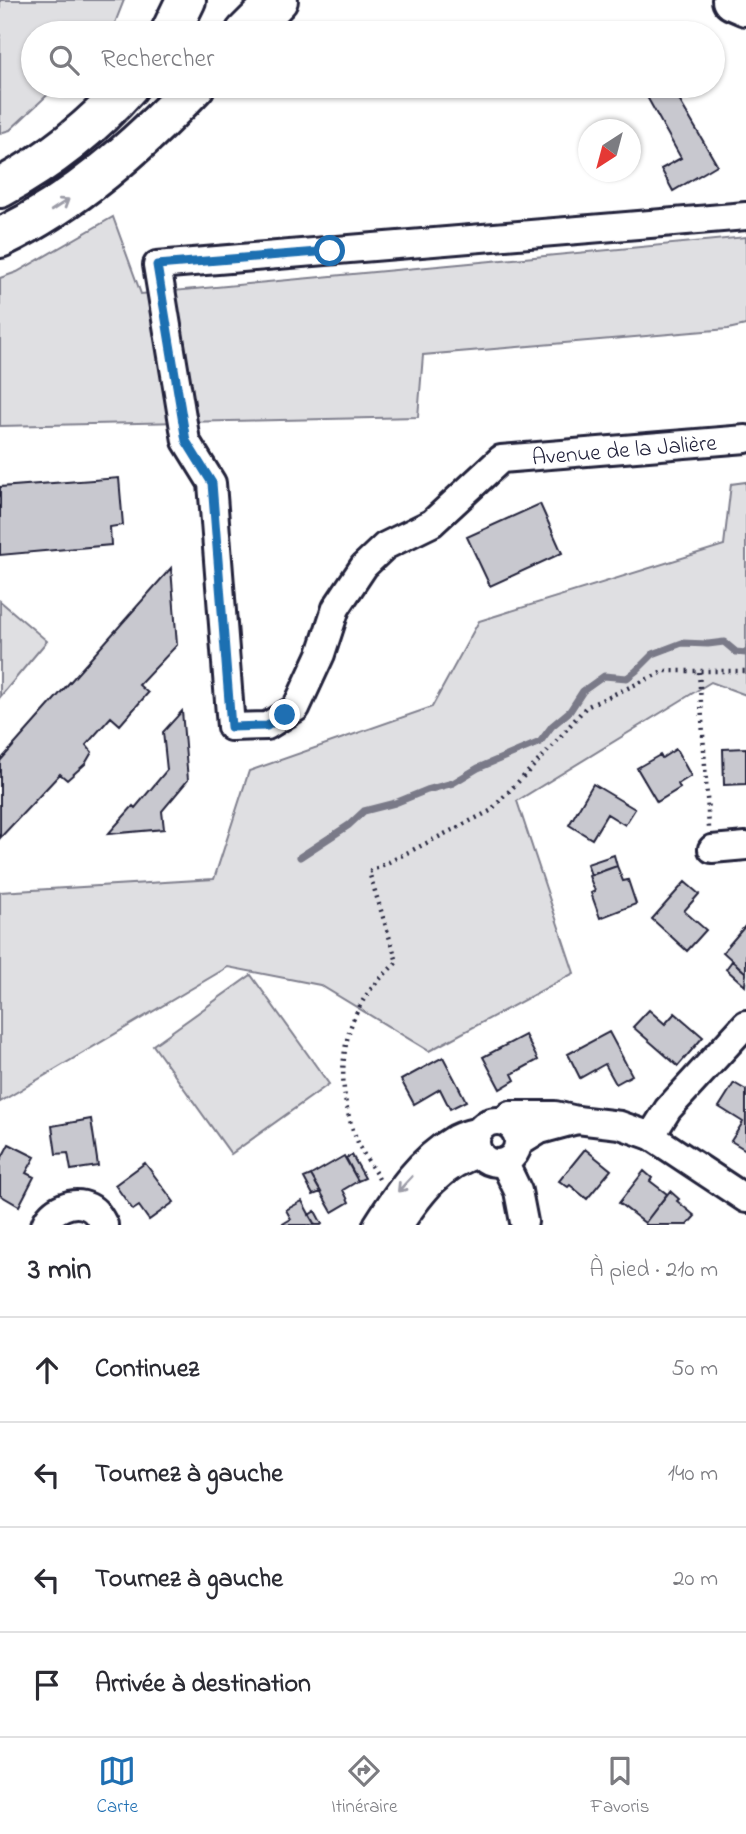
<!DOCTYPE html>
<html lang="fr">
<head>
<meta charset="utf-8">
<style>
	:root { --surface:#fff; --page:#f2f2f3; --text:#2b2b33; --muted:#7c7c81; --line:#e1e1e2; --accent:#1f6fb2 }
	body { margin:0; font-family:"Indie Flower",sans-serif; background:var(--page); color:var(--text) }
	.compass { position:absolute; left:578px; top:119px; width:63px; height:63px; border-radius:50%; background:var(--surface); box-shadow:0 2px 5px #0004; rotate:216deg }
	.stop { position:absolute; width:21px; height:21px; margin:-16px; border:5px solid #1f6fb2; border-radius:50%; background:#fff }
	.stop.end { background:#1f6fb2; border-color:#fff; box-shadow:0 2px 7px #0008 }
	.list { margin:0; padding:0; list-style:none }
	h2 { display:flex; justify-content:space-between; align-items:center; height:91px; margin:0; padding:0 28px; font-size:30px }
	h2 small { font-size:23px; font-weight:400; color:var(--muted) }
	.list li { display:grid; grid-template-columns:46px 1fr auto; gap:21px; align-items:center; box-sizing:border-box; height:105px; padding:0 28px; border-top:2px solid var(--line) }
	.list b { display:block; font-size:26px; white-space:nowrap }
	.list em { font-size:23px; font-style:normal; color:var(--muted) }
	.icon { flex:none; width:38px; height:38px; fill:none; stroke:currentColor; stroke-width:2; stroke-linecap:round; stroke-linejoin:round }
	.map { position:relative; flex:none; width:746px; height:1225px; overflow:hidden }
	.search { position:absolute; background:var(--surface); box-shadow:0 2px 5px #0004; left:21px; right:21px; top:21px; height:77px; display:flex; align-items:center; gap:18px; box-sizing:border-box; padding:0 24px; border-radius:38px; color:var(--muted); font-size:26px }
	.sheet { height:511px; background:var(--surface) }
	nav { display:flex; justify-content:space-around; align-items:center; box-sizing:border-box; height:98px; border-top:2px solid var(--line); background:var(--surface); font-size:19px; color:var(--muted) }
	nav a { display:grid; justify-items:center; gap:4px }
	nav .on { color:var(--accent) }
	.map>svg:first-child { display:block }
	.green { fill:#dfdfe2; stroke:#80808e; stroke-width:2 }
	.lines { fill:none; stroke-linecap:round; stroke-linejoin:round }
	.stream { stroke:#7a7a88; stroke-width:7 }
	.building { fill:#c8c8cf; stroke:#22223b; stroke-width:2 }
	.minor-casing { stroke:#22223b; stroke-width:32 }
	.highway-casing { stroke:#22223b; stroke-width:44 }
	.path { stroke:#22223b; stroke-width:4.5; stroke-dasharray:2 5; stroke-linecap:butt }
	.minor { stroke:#fff; stroke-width:26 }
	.highway { stroke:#fff; stroke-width:38 }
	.oneway { stroke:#9c9ca7 }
	.route { stroke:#1f6fb2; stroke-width:9 }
	.labels { text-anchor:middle; stroke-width:5; stroke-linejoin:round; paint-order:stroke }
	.street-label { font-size:23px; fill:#22223b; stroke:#fff }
</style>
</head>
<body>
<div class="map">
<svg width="746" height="1225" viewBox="0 0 746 1225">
	<rect width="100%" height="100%" fill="#fff"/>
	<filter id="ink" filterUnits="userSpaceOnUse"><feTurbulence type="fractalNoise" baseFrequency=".0143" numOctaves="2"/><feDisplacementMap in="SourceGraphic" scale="14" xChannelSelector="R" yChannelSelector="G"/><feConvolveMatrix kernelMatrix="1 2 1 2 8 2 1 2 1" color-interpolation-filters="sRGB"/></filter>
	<g filter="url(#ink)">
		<path class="green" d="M 0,0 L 124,0 L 111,33 L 33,33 L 33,86 L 57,86 L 10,130 L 0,133 Z
			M 113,217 L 141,294 L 746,237 L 746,325 L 728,329 L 423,355 L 418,417 L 0,426 L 0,278 L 17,272 Z
			M 746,482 L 746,695 L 711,682 L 517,801 L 574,973 L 429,1051 L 320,985 L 228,967 L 0,1102 L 0,892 L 214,879 L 249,771 L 432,707 L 479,621 L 724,545 L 731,484 Z
			M 0,601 L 47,641 L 0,697 Z
			M 251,975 L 329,1084 L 231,1154 L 153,1045 Z"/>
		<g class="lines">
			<path class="stream" d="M 300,857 L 349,825 L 364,811 L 395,803 L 427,790 L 453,783 L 478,768 L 540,742 L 552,726 L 570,711 L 583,691 L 604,676 L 627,678 L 636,671 L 653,654 L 682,643 L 708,644 L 724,642 L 736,652 L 746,653"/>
		</g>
		<path class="building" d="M 641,86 L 671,86 L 717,165 L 673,191 L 661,169 L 681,158 Z
			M 119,478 L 123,525 L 110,527 L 111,545 L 0,555 L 0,487 Z
			M 540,504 L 562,553 L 490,586 L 467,537 Z
			M 171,568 L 177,645 L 139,685 L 148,693 L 120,725 L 111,717 L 86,745 L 92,752 L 85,764 L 67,780 L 60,774 L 0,838 L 0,761 Z
			M 182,711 L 188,780 L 162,811 L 164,829 L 108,834 L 133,806 L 135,808 L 167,770 L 163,732 Z
			M 746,748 L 746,784 L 724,785 L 723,749 Z
			M 676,749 L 691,776 L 678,784 L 680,788 L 657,802 L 637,768 L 660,755 L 662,758 Z
			M 593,784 L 635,809 L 625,825 L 607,814 L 592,839 L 569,825 Z
			M 614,855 L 617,866 L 591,875 L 587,864 Z
			M 617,866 L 623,881 L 628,880 L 636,904 L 600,918 L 591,893 L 595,891 L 589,876 Z
			M 685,882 L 699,894 L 684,911 L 706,930 L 687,951 L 652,919 Z
			M 746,925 L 746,973 L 723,952 Z
			M 732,961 L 746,973 L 745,986 L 726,969 Z
			M 649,1010 L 665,1024 L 675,1013 L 703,1037 L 678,1066 L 633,1027 Z
			M 609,1032 L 632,1075 L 616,1084 L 605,1064 L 580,1078 L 568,1054 Z
			M 525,1035 L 538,1060 L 512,1074 L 515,1080 L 500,1089 L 483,1057 Z
			M 443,1057 L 466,1101 L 450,1109 L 440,1089 L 414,1104 L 401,1080 Z
			M 734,1083 L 746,1090 L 746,1150 L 731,1141 L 743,1122 L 719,1107 Z
			M 91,1119 L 98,1166 L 71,1170 L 68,1153 L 56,1154 L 52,1126 Z
			M 9,1144 L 35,1157 L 26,1173 L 34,1177 L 19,1206 L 0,1195 L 0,1161 Z
			M 585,1149 L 611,1170 L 587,1199 L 570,1185 L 568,1187 L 559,1181 Z
			M 352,1155 L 365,1178 L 358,1181 L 346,1158 Z
			M 344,1156 L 358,1181 L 343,1190 L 349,1202 L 332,1212 L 311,1175 Z
			M 145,1163 L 174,1202 L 149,1220 L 139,1206 L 133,1210 L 115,1185 Z
			M 644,1171 L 652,1178 L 650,1181 L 667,1194 L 645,1223 L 619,1203 Z
			M 311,1175 L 321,1192 L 313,1195 L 304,1178 Z
			M 670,1191 L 679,1199 L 677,1201 L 695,1216 L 687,1225 L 646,1225 L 645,1223 Z
			M 302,1201 L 315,1225 L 281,1225 L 291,1219 L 286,1210 Z
			M 315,1211 L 322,1224 L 321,1225 L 315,1225 L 309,1215 Z"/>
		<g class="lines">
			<defs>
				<g id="minor">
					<path id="s1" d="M 746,216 L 157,265 L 186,441 L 212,483 L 231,727 L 267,726 L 296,708 L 321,654 L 336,608 L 364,566 L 385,546 L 432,523 L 501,459 L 746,439"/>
					<path d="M 712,849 L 746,846"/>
					<path d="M 577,1120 L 620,1125 L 651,1136 L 746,1199"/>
					<circle cx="497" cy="1142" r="21"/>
					<path d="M 504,1121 L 510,1115 L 555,1115 L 577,1120 L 540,1130 L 519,1143"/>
					<path d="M 651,1136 L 668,1109 L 746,1024"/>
					<path d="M 504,1162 L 518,1191 L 524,1222"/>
					<path d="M 45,1225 C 51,1209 73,1199 89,1207 C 97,1211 100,1218 104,1225"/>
					<path d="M 377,1225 C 397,1193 420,1159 453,1140 C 460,1135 470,1133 479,1131"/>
					<path d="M 399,1225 C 420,1194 442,1163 480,1154"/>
				</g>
				<path id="highway" d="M 732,0 L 746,6
					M 170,33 L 186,0
					M 245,33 L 278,0
					M 0,188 C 48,162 93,127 129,86
					M 0,238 C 76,201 137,147 195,86"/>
			</defs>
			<use href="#minor" class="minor-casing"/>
			<use href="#highway" class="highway-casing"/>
			<path class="path" d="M 699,672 L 709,828
				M 379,1179 C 373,1168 365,1158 360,1147 C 336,1096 336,1034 371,989 C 379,979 388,971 397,962 L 369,872 L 490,811 L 547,752 L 586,707 L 665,671 L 746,671"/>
			<use href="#minor" class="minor"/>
			<use href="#highway" class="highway"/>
		</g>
		<defs><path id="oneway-shaft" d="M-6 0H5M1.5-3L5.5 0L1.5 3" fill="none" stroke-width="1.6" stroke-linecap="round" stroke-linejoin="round" transform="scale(1.75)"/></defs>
		<g class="oneway">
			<use href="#oneway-shaft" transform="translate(60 205) rotate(-33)"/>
			<use href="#oneway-shaft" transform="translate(405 1184) rotate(133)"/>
		</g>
	</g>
	<g class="lines" filter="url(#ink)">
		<path class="route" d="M 285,715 L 267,726 L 231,727 L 212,483 L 186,441 L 157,265 L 330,251"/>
	</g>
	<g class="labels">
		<g class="street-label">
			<text dy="8" stroke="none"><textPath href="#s1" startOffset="1591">Avenue de la Jalière</textPath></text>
		</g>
	</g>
</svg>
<svg class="compass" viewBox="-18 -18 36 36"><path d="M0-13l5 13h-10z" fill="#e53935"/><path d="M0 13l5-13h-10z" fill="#7c7c81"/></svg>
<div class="stop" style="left:330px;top:251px"></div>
<div class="stop end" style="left:285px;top:715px"></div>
<div class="search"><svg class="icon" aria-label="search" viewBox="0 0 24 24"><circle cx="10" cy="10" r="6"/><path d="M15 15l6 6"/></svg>Rechercher</div>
</div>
<section class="sheet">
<h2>3 min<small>À pied · 210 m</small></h2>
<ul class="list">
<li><svg class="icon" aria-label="ahead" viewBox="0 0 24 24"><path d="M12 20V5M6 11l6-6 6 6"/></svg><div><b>Continuez</b></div><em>50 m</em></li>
<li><svg class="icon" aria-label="left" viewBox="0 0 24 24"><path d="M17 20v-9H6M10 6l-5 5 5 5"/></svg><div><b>Tournez à gauche</b></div><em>140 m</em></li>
<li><svg class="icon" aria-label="left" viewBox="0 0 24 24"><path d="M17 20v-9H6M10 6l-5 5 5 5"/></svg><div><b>Tournez à gauche</b></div><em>20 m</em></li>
<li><svg class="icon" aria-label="arrive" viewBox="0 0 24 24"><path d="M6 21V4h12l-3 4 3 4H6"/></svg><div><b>Arrivée à destination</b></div></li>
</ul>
</section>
<nav>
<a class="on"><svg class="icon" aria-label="map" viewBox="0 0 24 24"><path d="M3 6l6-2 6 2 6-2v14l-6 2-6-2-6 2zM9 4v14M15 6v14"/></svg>Carte</a>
<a><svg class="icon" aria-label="directions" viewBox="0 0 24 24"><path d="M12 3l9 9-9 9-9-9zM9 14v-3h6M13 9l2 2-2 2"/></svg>Itinéraire</a>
<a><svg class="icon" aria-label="saved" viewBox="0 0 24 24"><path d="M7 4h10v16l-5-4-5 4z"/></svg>Favoris</a>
</nav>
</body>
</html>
